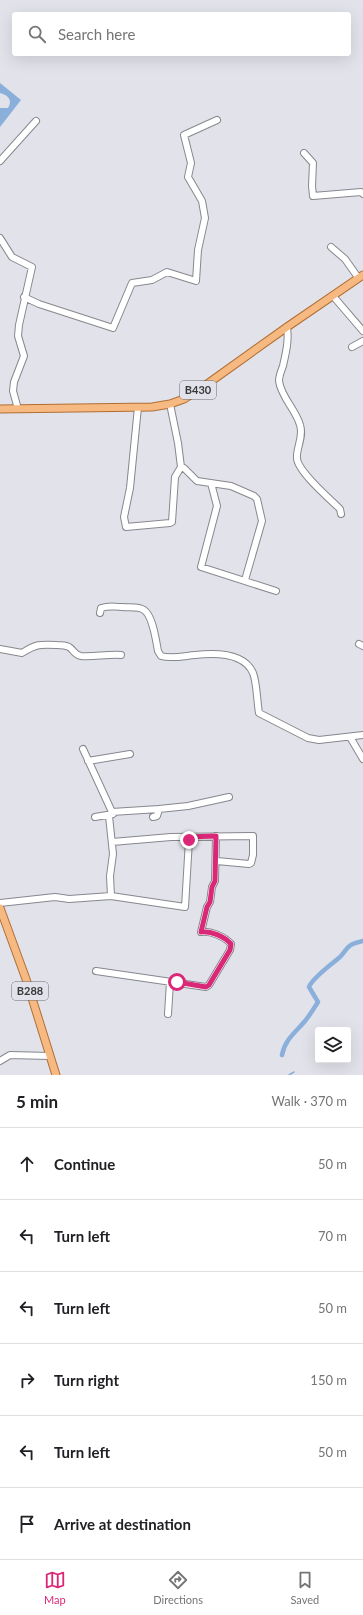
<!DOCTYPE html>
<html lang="en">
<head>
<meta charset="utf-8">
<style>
	:root { --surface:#fff; --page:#f2f2f2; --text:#202124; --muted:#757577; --line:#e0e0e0; --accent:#db2777 }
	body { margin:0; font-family:Lato,sans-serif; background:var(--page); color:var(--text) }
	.controls { position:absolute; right:12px; bottom:12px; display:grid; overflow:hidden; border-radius:4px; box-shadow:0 4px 16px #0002 }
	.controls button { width:36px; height:36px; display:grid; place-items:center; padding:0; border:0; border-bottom:1px solid var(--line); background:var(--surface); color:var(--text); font:20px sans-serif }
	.stop { position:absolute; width:12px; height:12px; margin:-9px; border:3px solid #db2777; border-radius:50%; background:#fff }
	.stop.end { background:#db2777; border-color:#fff; box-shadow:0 1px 4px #0008 }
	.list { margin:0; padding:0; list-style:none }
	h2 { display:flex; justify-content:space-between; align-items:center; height:52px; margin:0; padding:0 16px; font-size:17px }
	h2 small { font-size:13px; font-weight:400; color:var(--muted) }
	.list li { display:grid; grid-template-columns:26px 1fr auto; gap:12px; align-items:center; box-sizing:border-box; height:72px; padding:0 16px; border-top:1px solid var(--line) }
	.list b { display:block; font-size:15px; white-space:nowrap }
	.list em { font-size:13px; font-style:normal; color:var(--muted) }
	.icon { flex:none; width:22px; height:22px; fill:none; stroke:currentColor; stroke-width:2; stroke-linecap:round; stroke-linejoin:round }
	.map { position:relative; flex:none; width:363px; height:1075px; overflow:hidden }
	.search { position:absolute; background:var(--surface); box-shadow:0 4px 16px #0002; left:12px; right:12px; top:12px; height:44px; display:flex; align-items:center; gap:10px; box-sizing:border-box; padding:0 14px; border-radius:4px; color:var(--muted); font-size:15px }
	.sheet { height:484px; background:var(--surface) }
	nav { display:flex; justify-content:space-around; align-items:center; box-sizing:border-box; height:56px; border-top:1px solid var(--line); background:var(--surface); font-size:11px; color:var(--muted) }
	nav a { display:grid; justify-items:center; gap:2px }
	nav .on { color:var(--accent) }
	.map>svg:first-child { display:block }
	.water { fill:#8aafdb }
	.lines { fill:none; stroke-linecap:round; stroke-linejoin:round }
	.stream { stroke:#8aafdb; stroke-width:1.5 }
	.canal { stroke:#8aafdb; stroke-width:4.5 }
	.minor-casing { stroke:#87878e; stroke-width:8 }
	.major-casing { stroke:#b06e33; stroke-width:9 }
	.minor { stroke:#fff; stroke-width:6 }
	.major { stroke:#f7b982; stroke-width:7 }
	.route { stroke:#db2777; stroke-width:5 }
	.labels { text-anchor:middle; stroke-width:3; stroke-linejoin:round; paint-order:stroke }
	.shield { fill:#e2e2ea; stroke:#6b6b70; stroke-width:1 }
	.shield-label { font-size:11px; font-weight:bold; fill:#38383b }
</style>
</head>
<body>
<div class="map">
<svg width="363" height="1075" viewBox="0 0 363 1075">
	<rect width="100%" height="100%" fill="#e2e2ea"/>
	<path class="water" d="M 0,83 L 21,100 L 0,127 L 0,108 L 8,108 C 13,100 8,95 0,93 Z"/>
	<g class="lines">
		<path class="stream" d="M 289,1075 L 294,1072"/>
		<path class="canal" d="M 282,1055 C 285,1039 296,1032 305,1021 C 310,1015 314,1008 318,1002 L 309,987 C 312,978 333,963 340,957 C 344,953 347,947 351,945 C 354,943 360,942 363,941"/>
		<defs>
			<path id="minor" d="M 304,153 L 313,163 L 312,186 L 313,196 L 361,192 L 363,194
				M 0,161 L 36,121
				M 0,238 L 12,257 L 32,267 L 19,325 L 18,336 L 24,356 L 14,382 L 13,391 L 18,409
				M 331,247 L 345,259 L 357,276 L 357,279
				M 333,296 L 363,331
				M 24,297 L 39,304 L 113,328 L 132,283 L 152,280 L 167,272 L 196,281 L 198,250 L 205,218 L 202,201 L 188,177 L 191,163 L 184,135 L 217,120
				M 287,327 C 289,341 286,352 283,366 C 281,371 279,377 279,381 C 281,397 296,410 300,425 C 304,437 296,448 297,458 C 297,471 330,499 340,509 L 341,514
				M 352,347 L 363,341
				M 170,404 L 178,443 L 181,467 L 184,468 L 197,481 L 231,486 L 254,496 L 257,499 L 262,521 L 245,580
				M 138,407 L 130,488 L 124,517 L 126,527 L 170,523 L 172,522 L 175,477 L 181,467
				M 211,483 L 217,506 L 201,567 L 276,591
				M 100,613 L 101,608 C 111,605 113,607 122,607 C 130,608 138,606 144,610 C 153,616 156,641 158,651 L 161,656 C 171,659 184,656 195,655 C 213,653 244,652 253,673 C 257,683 257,702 259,713 L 308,738 L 319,740 L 363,735
				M 359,644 L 363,646
				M 0,649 L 22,653 C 36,644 40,644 57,645 C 60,645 65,645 69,647 C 74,650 74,655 81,656 C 93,657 108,654 121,655
				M 350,737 L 363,759
				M 83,749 L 112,812 L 113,814 L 95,817
				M 88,761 L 130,754
				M 159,809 L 188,806 L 229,797
				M 112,812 L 159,809 L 157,816 L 153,817
				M 109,816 L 113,854 L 110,876 L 111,896
				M 112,842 L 171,837 L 253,836 L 253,855 L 251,863 L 249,864 L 217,861
				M 0,903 L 55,897 L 69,899 L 111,896 L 185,907 L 189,840 L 187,837
				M 96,971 L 206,987 L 209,985 L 230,950 L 231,944 C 224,936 211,931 201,932 L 207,907 L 210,902 L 212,887 L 215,881 L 216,836
				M 168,1014 L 170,982
				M 0,1061 L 10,1055 L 50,1056"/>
			<path id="major" d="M 0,409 L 152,407 L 170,404 L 184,399 L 203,387 L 287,327 L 363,275
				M 0,908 L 26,979 L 56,1075"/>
		</defs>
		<use href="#minor" class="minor-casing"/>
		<use href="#major" class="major-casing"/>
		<use href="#minor" class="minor"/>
		<use href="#major" class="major"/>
	</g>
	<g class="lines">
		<path class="route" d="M 177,982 L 206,987 L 209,985 L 230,950 L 231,944 C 224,936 211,931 201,932 L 207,907 L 210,902 L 212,887 L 215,881 L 216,836 L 187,837 L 189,840"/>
	</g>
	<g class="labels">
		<g class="shield">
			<rect x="180" y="381" width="36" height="18" rx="3"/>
			<rect x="12" y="982" width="36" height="18" rx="3"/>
		</g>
		<g class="shield-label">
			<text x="198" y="394">B430</text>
			<text x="30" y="995">B288</text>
		</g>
	</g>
</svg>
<div class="controls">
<button><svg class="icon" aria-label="layers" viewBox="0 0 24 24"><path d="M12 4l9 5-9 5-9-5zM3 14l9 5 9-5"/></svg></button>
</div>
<div class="stop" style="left:177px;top:982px"></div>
<div class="stop end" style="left:189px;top:840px"></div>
<div class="search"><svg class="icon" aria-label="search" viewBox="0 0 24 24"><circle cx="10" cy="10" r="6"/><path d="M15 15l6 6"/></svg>Search here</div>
</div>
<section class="sheet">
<h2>5 min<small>Walk · 370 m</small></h2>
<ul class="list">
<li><svg class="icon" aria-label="ahead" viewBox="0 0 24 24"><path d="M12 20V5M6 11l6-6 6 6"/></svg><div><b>Continue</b></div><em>50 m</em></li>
<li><svg class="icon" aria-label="left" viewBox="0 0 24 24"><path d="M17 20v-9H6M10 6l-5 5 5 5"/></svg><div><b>Turn left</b></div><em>70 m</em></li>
<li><svg class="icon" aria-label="left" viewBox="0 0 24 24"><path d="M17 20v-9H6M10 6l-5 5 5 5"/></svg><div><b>Turn left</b></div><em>50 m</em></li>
<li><svg class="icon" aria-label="right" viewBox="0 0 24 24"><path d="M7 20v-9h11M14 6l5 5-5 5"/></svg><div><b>Turn right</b></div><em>150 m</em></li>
<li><svg class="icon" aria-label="left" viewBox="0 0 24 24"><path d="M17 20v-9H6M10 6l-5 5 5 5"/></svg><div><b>Turn left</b></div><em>50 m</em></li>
<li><svg class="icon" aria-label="arrive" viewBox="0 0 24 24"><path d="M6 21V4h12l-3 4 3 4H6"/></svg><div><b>Arrive at destination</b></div></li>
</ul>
</section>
<nav>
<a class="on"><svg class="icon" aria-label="map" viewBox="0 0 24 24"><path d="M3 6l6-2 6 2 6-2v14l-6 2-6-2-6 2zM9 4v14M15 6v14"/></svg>Map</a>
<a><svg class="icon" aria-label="directions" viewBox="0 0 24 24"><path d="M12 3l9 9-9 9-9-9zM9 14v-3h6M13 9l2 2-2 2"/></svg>Directions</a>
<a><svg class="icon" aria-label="saved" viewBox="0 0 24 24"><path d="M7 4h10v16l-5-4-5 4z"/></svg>Saved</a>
</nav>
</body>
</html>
